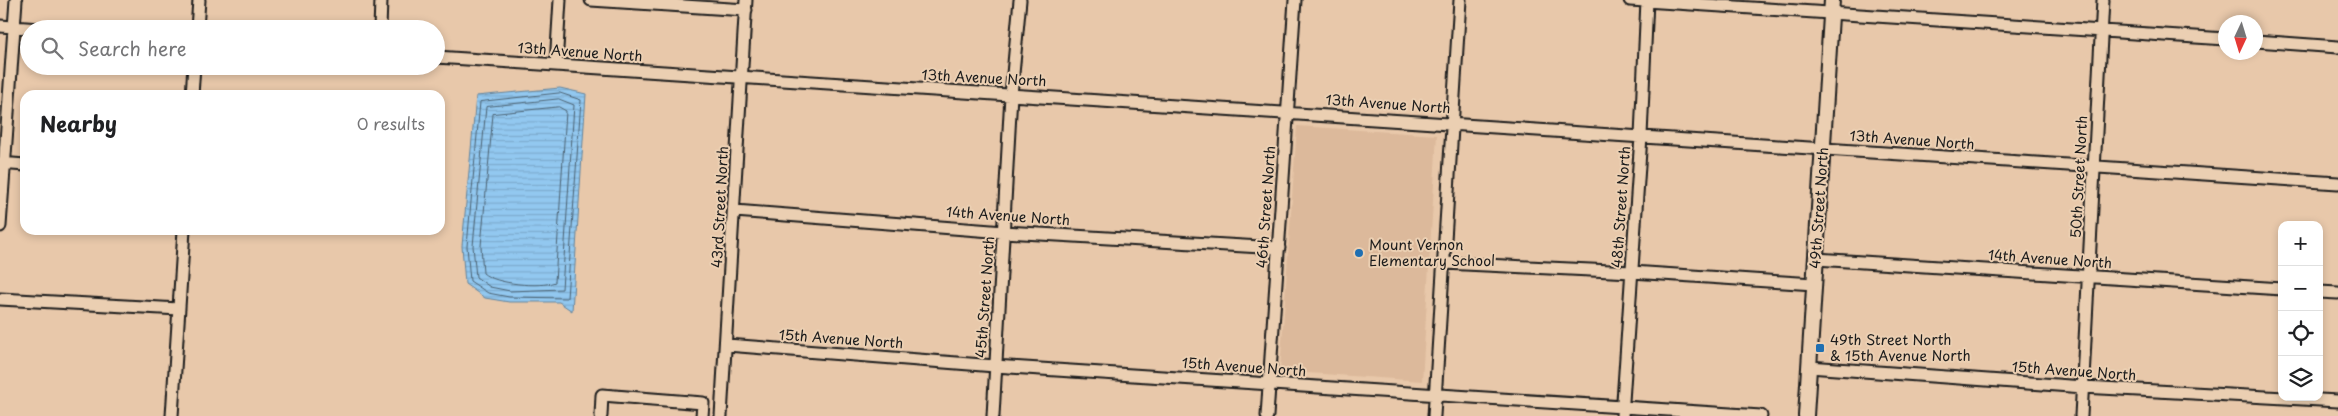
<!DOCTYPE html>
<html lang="en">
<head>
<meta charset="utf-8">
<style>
	:root { --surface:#fff; --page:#f2f2f2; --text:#202124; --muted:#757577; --line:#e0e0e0 }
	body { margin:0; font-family:"Playpen Sans",sans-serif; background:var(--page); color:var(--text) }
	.controls { position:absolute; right:15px; bottom:15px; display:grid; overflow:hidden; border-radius:10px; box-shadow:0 2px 8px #0003 }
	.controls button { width:45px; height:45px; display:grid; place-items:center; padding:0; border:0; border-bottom:1px solid var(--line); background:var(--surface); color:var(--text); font:25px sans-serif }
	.compass { position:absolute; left:2218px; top:15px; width:45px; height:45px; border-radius:50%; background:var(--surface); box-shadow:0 2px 8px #0003; rotate:184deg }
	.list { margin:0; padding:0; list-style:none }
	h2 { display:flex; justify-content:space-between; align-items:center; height:65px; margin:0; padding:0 20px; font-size:21px }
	h2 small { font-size:16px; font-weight:400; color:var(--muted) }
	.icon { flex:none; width:28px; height:28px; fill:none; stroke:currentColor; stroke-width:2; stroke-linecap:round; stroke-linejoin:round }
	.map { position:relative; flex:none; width:2338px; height:416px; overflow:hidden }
	.search { position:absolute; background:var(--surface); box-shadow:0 2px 8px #0003; left:20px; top:20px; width:425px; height:55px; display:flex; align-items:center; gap:12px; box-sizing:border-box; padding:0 18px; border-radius:28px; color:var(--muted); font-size:19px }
	.panel { position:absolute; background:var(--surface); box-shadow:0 2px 8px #0003; left:20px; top:90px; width:425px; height:145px; border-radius:15px }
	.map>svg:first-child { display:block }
	.built { fill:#dcb99b }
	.water { fill:url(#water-rules); stroke:#63839b }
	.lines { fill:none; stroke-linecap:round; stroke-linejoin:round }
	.shore { stroke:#4b6171; stroke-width:1 }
	.minor-casing { stroke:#1c1c1c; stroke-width:15 }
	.major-casing { stroke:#1c1c1c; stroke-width:18 }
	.minor { stroke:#ebcfb2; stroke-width:11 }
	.major { stroke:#ebcfb2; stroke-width:14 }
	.poi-dot { fill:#1f6fb2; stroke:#ebcfb2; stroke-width:2 }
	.labels { text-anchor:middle; stroke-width:4; stroke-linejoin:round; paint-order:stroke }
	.street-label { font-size:14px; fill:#1c1c1c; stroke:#ebcfb2 }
	.poi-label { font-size:14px; fill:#1c1c1c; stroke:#ebcfb2; text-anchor:start }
</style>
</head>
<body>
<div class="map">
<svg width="2338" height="416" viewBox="0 0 2338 416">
	<defs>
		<pattern id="water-rules" width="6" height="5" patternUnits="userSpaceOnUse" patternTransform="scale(1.25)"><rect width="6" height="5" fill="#92c8f0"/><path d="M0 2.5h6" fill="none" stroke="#7dabcd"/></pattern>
	</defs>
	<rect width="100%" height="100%" fill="#e8c8aa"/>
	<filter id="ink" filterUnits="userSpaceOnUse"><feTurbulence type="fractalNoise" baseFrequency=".02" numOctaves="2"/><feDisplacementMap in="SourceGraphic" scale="10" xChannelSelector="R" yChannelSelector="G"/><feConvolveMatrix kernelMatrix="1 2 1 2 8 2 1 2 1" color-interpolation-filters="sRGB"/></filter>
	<g filter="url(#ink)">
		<path class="built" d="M 1297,126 L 1437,135 L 1422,381 L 1280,371 Z"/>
		<path class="water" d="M 560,88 L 586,94 L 572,311 L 559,302 L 509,302 L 485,298 L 465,284 L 462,246 L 476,96 Z"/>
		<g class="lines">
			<path class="shore" d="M 560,93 L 581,100 L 567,298 L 509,297 L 488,293 L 470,281 L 467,246 L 480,102 Z
				M 559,99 L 574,105 L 562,289 L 510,291 L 490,287 L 476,277 L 473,246 L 486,107 Z
				M 559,107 L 566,111 L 555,282 C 540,288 495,284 483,273 L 481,246 L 493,114 Z"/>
			<defs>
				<path id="minor" d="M 591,0 L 746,10
					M 1630,0 L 2226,39
					M 0,26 L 39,29
					M 197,29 L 199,0
					M 380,29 L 381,0
					M 2256,41 L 2338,47
					M 436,57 L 2338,183
					M 556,65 L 560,0
					M 192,95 L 194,66
					M 0,163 L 25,165
					M 735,211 L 1004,232 L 1279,248
					M 0,226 L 16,0
					M 1816,259 L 2282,289
					M 1444,263 L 1632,272 L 1814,284
					M 2319,292 L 2338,293
					M 0,299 L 179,309
					M 727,345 L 995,366 L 1761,416
					M 1809,367 L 2083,387 L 2338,401
					M 172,416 L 184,230
					M 601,416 L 602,395 L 703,403 L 702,416
					M 721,416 L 746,0
					M 993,416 L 1011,95 L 1020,0
					M 1267,416 L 1295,0
					M 1434,416 L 1460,0
					M 1622,416 L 1641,136 L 1647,0
					M 2081,416 L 2103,0"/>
				<path id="major" d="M 1806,416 L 1832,0"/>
			</defs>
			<use href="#minor" class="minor-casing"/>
			<use href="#major" class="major-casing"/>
			<use href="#minor" class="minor"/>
			<use href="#major" class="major"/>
		</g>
	</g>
	<g class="poi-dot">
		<circle cx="1359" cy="253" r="5"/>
		<rect x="1815" y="343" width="10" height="10" rx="2.5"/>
	</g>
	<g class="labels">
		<g class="street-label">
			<text transform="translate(580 52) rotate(4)" y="5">13th Avenue North</text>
			<text transform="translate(984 78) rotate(3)" y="5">13th Avenue North</text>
			<text transform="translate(1388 104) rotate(4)" y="5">13th Avenue North</text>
			<text transform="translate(1912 140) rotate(4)" y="5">13th Avenue North</text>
			<text transform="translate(2079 177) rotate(-87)" y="5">50th Street North</text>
			<text transform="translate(720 207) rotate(-87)" y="5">43rd Street North</text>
			<text transform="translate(1266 207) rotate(-86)" y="5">46th Street North</text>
			<text transform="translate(1621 207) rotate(-86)" y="5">48th Street North</text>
			<text transform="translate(1819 208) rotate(-86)" y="5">49th Street North</text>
			<text transform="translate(1008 216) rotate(4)" y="5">14th Avenue North</text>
			<text transform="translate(2050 259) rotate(4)" y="5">14th Avenue North</text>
			<text transform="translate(985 297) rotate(-86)" y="5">45th Street North</text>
			<text transform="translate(841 339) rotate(4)" y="5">15th Avenue North</text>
			<text transform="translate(1244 367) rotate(4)" y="5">15th Avenue North</text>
			<text transform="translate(2074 371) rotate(4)" y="5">15th Avenue North</text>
		</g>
		<g class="poi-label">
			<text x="1369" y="250">Mount Vernon<tspan x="1369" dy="16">Elementary School</tspan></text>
			<text x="1830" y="345">49th Street North<tspan x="1830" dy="16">&amp; 15th Avenue North</tspan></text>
		</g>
	</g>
</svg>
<div class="controls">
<button>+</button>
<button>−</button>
<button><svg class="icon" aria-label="locate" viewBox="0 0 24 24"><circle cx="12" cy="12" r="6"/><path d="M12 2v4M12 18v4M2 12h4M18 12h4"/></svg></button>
<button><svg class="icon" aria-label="layers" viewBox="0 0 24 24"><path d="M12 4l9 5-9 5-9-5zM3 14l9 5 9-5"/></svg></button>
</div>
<svg class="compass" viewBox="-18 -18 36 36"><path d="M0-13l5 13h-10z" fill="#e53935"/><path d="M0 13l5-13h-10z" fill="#757577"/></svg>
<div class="search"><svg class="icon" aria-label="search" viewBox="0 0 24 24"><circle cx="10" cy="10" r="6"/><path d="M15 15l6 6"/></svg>Search here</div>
<section class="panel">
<h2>Nearby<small>0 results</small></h2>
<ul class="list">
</ul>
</section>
</div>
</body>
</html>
